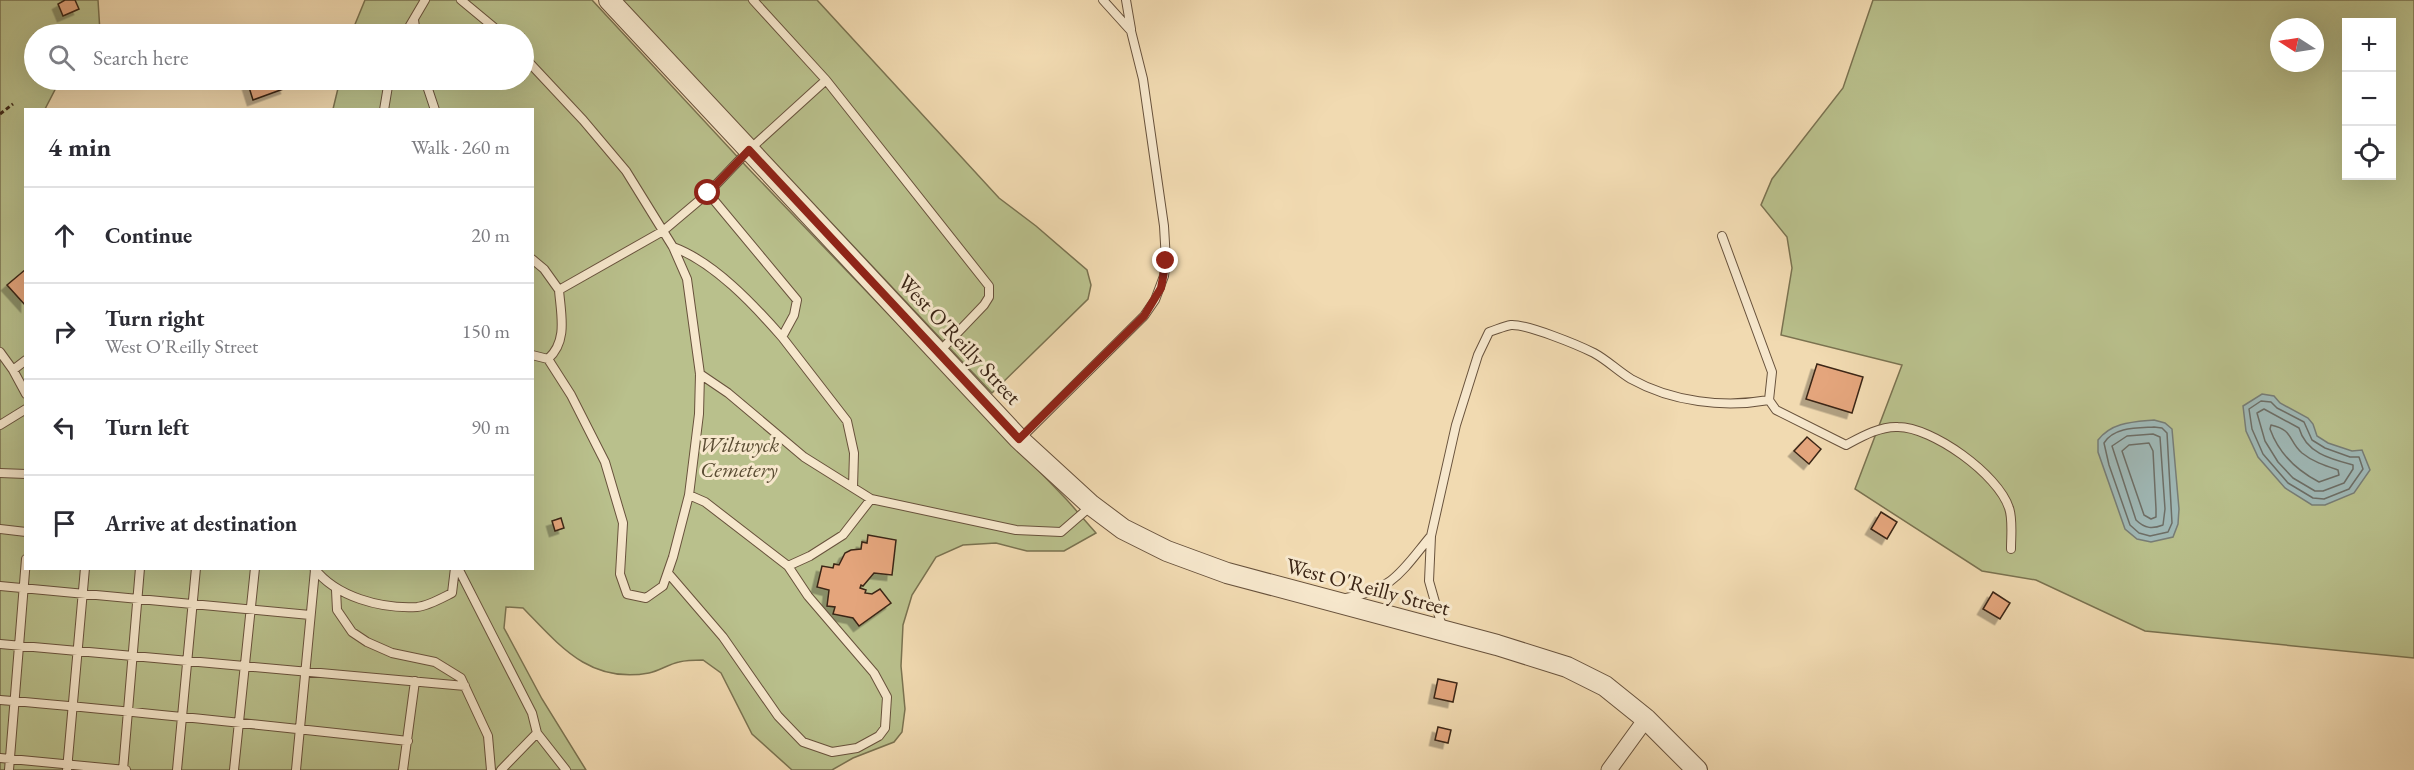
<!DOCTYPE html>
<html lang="en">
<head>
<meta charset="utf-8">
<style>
	:root { --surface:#fff; --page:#f7f7f7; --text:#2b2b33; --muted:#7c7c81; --line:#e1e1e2 }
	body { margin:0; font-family:"EB Garamond",serif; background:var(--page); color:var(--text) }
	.controls { position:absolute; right:18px; top:18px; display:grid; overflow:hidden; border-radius:0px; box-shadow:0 6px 24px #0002 }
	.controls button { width:54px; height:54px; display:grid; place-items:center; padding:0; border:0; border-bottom:2px solid var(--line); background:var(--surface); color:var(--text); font:30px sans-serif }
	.compass { position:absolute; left:2270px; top:18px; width:54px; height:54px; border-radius:50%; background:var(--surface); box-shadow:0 6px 24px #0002; rotate:282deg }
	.stop { position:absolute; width:18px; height:18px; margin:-14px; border:4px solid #8f2418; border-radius:50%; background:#fff }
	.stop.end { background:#8f2418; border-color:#fff; box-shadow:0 2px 6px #0008 }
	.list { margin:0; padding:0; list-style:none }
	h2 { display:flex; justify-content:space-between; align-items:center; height:78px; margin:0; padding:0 24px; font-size:26px }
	h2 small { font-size:20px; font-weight:400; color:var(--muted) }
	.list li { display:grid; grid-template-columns:39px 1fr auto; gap:18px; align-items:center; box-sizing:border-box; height:96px; padding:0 24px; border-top:2px solid var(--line) }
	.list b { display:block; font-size:22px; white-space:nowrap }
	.list p { margin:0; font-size:20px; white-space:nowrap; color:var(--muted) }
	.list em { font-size:20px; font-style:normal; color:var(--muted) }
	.icon { flex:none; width:33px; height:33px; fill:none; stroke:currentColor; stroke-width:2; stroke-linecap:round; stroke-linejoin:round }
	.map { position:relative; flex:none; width:2414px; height:770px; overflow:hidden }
	.search { position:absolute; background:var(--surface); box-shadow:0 6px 24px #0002; left:24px; top:24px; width:510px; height:66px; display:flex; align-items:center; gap:15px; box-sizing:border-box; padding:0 21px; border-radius:33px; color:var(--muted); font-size:22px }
	.panel { position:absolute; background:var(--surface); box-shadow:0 6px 24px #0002; left:24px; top:108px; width:510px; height:462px; border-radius:0px }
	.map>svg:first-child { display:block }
	.green { fill:#b9c08c; stroke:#7a7250; stroke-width:1.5; fill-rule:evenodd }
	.water { fill:#9fb8b6; stroke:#777d76; stroke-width:1.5 }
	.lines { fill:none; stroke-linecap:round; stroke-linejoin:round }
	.shore { stroke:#6d6e66; stroke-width:1.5 }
	.building { fill:#e4a57c; stroke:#3b2515; stroke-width:1.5; filter:url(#shadow) }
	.service-casing { stroke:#68523c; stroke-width:10 }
	.minor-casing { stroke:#68523c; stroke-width:17 }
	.tertiary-casing { stroke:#68523c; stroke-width:22 }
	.path { stroke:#3b2515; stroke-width:3; stroke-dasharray:4.5 3; stroke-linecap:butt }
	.service { stroke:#f6e7cc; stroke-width:8 }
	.minor { stroke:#f6e7cc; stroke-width:15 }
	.tertiary { stroke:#f6e7cc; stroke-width:20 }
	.route { stroke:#8f2418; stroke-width:8 }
	.labels { text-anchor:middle; stroke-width:6; stroke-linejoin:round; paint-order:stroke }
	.street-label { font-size:22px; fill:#3b2515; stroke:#f6e7cc }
	.park-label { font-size:22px; font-style:italic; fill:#5a4c33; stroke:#f6e7cc }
</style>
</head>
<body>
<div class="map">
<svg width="2414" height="770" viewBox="0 0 2414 770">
	<defs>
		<filter id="shadow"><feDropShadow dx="-5.5" dy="5.5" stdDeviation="0" flood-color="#0004"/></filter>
	</defs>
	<rect width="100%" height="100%" fill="#f1dab1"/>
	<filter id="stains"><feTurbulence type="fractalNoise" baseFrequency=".00333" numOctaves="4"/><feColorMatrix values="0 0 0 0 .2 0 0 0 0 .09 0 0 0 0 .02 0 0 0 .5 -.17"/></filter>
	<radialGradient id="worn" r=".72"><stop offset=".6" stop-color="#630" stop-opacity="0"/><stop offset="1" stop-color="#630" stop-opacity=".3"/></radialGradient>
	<path class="green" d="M 0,0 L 98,0 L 100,32 L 98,34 L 34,34 L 34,80 L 60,80 L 45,109 L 26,110 L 26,568 L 532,568 L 532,110 L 333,109 L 340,80 L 524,80 L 524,34 L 351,34 L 365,0 L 592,0 L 746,166 L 1067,500 L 1096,533 L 1064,551 L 1027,551 L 996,543 L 963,545 L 936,557 L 912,595 L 903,625 L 901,666 L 905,709 L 902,732 L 894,742 L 853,758 L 832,770 L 792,770 L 752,734 L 721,673 L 703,660 C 695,660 687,660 679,662 C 669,664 659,671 649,673 C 590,684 560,646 523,608 L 506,607 L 504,628 L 542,699 L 586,770 L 0,770 Z
		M 621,0 L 817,0 L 999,198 L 1036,226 L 1087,270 L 1091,285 L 1088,299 L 992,393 Z
		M 1873,0 L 2414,0 L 2414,658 L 2145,631 L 2036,580 L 1982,571 L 1855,489 L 1902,365 L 1781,335 L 1792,268 L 1787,237 L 1761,205 L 1772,179 L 1843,88 ZM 2346,22 L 2392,22 L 2392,176 L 2346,176 ZM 2279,27 L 2315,27 L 2315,63 L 2279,63 Z"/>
	<path class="water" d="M 2262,394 L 2274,396 L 2280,403 L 2308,418 L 2313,424 L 2317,436 L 2328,443 L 2352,451 L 2362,450 L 2370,470 L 2354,493 L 2325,505 L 2312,505 L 2285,488 L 2258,457 L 2246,431 L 2243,406 Z
		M 2154,420 L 2165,423 L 2172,429 L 2179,509 L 2178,524 L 2173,537 L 2151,542 L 2137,539 L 2125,529 L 2098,452 L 2098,440 C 2112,422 2133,422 2154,420 Z"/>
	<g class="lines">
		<path class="shore" d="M 2261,401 L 2271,402 L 2277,408 L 2304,422 L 2312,440 L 2325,448 L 2350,457 L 2359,457 L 2363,469 L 2349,489 L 2324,499 L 2313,498 L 2288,483 L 2263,454 L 2252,429 L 2249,409 Z
			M 2264,409 L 2299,428 C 2306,453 2330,459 2353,465 L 2353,469 L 2344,483 L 2323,491 L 2315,491 L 2293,478 L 2278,462 L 2265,441 L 2257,413 Z
			M 2271,425 C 2294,430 2288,441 2302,453 C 2313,462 2326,466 2338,470 L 2339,475 L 2319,482 C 2296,470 2279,454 2270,429 Z
			M 2154,427 L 2162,428 L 2167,433 L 2172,523 L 2168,532 L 2150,536 L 2139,533 L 2130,525 L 2109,465 L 2104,443 C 2114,427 2137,428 2154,427 Z
			M 2153,434 L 2160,437 L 2165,509 L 2163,525 C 2153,529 2145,529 2136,520 L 2112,446 L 2127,436 Z
			M 2149,443 L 2153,451 L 2156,509 L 2156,517 L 2151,519 L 2144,515 L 2122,451 L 2129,445 Z"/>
	</g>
	<path class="building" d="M 65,0 L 75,0 L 79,9 L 63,16 L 58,4 Z
		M 251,80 L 283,80 L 286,88 L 253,100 L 247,81 Z
		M 26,269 L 26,306 L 7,285 Z
		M 1817,364 L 1863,377 L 1852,413 L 1806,399 Z
		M 1807,437 L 1821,449 L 1809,464 L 1794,451 Z
		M 1881,512 L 1897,522 L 1887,539 L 1871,529 Z
		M 561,518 L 564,528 L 555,531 L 552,521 Z
		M 868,535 L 896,540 L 892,575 L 874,573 L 863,586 L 861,585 L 860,588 L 866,590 L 865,593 L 872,594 L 880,589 L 891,603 L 859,626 L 853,618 L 833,614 L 835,607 L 827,606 L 829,590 L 817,587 L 822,566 L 833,568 L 834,564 L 839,565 L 845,553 L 851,550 L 861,549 L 862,542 L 867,543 Z
		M 1993,592 L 2010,603 L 2000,619 L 1983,609 Z
		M 1438,679 L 1457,683 L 1453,702 L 1434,698 Z
		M 1438,727 L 1451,730 L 1448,743 L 1435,740 Z"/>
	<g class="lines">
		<defs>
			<path id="service" d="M 461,0 L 502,34
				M 753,0 L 826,80 L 989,286 L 989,297 L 984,305 L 940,351
				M 1126,0 L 1131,29
				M 414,20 L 416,34
				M 405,34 L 425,0
				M 524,57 L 583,120 L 626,171 L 673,247 L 687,279 L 700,374 L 699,414 L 689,495 L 673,557 L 663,586 L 646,598 L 627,594 L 620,574 L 623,523 L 605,462 L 571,395 L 548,359 C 568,341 561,315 559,290 L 663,231 L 708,193 L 749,150 L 826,80
				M 425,80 L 435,110
				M 384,110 L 389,80
				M 708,193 L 797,300 L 794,315 L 782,337 L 847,421 L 854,453 L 853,487
				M 673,247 C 714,262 754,305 782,337
				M 532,259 L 544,269 L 559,290
				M 0,352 L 13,370 L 26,394
				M 532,355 L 548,359
				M 13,370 L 26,360
				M 700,374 L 728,393 L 804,457 L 871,499 L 1016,530 L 1061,532 L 1091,506
				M 1769,400 L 1776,410 L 1846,445 C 1861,437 1880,426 1898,427 C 1932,427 1998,474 2009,508 C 2013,519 2011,536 2011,549
				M 0,425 L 26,409
				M 1021,438 L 1144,316 L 1155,300 L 1164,276 L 1166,261 L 1164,226 L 1143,79 L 1131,31 L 1103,0
				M 0,473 L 26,474
				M 0,529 L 26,532
				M 788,566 L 810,556 L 843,535 L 871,499
				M 314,568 C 336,597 381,609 417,607 C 428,606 442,598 452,593 L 455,568
				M 458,568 L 532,713 L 537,733 L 501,770
				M 668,573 L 723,637 L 778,716 L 803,742 L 832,752 L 857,748 L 879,736 L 885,728 L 887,697 L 874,673 L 808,596 L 788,566 L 705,502 L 689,495
				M 0,586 L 310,615
				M 336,590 L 337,610 L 352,632 L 367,642 L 392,653 L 435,662 L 461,678 L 488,736 L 491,770
				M 1346,598 C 1393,590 1402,571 1430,537
				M 1443,630 L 1429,581 L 1431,536 L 1456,425 L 1478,355 L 1489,332 C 1496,330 1504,326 1511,325 C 1527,324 1578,345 1594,353 C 1607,360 1618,371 1631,379 C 1672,402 1724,408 1769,400 L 1772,372 L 1722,236
				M 0,644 L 465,686
				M 0,700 C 136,711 272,726 408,741
				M 537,733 L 566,770
				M 0,758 L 126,770
				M 9,770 L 26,559
				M 67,770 L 85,568
				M 123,770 L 140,568
				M 177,770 L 196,568
				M 234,770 L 255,568
				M 296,770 L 315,570
				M 403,770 L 415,681"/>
			<path id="minor" d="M 1609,770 L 1646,719"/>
			<path id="tertiary" d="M 609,0 L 1019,439 L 1091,505 L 1123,529 L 1167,551 L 1227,573 L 1497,645 L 1567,667 L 1605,686 L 1646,719 L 1697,770"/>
		</defs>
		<use href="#service" class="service-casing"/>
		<use href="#minor" class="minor-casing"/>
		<use href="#tertiary" class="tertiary-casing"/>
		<path class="path" d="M 0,114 L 13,104"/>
		<use href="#service" class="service"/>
		<use href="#minor" class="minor"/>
		<use href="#tertiary" class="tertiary"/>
	</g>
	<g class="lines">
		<path class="route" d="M 708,193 L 749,150 L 1019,439 L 1144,316 L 1161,288 L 1166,261"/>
	</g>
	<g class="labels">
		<g class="street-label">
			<text transform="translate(960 339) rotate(47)" y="8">West O'Reilly Street</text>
			<text transform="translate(1368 586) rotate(15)" y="8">West O'Reilly Street</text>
		</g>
		<g class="park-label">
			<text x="739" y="452">Wiltwyck<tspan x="739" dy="25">Cemetery</tspan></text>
		</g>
	</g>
	<rect width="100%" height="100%" filter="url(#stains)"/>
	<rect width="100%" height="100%" fill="url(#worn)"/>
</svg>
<div class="controls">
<button>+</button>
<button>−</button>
<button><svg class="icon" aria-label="locate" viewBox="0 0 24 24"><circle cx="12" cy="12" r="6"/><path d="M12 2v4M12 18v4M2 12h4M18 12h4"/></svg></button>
</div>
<svg class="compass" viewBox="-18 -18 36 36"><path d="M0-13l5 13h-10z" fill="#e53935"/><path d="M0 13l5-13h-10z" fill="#7c7c81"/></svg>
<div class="stop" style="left:708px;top:193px"></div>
<div class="stop end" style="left:1166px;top:261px"></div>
<div class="search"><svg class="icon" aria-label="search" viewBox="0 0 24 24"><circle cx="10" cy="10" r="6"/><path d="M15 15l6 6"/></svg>Search here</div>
<section class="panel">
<h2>4 min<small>Walk · 260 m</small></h2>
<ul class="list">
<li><svg class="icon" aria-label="ahead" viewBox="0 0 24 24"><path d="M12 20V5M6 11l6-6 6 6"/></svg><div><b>Continue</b></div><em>20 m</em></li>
<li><svg class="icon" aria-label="right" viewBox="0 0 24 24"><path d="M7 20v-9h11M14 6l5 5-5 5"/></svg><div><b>Turn right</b><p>West O'Reilly Street</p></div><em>150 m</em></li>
<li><svg class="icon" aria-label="left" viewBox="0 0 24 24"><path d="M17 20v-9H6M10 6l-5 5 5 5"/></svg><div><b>Turn left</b></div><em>90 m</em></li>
<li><svg class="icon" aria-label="arrive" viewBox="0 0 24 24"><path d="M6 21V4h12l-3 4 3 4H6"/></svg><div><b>Arrive at destination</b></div></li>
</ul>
</section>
</div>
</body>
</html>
